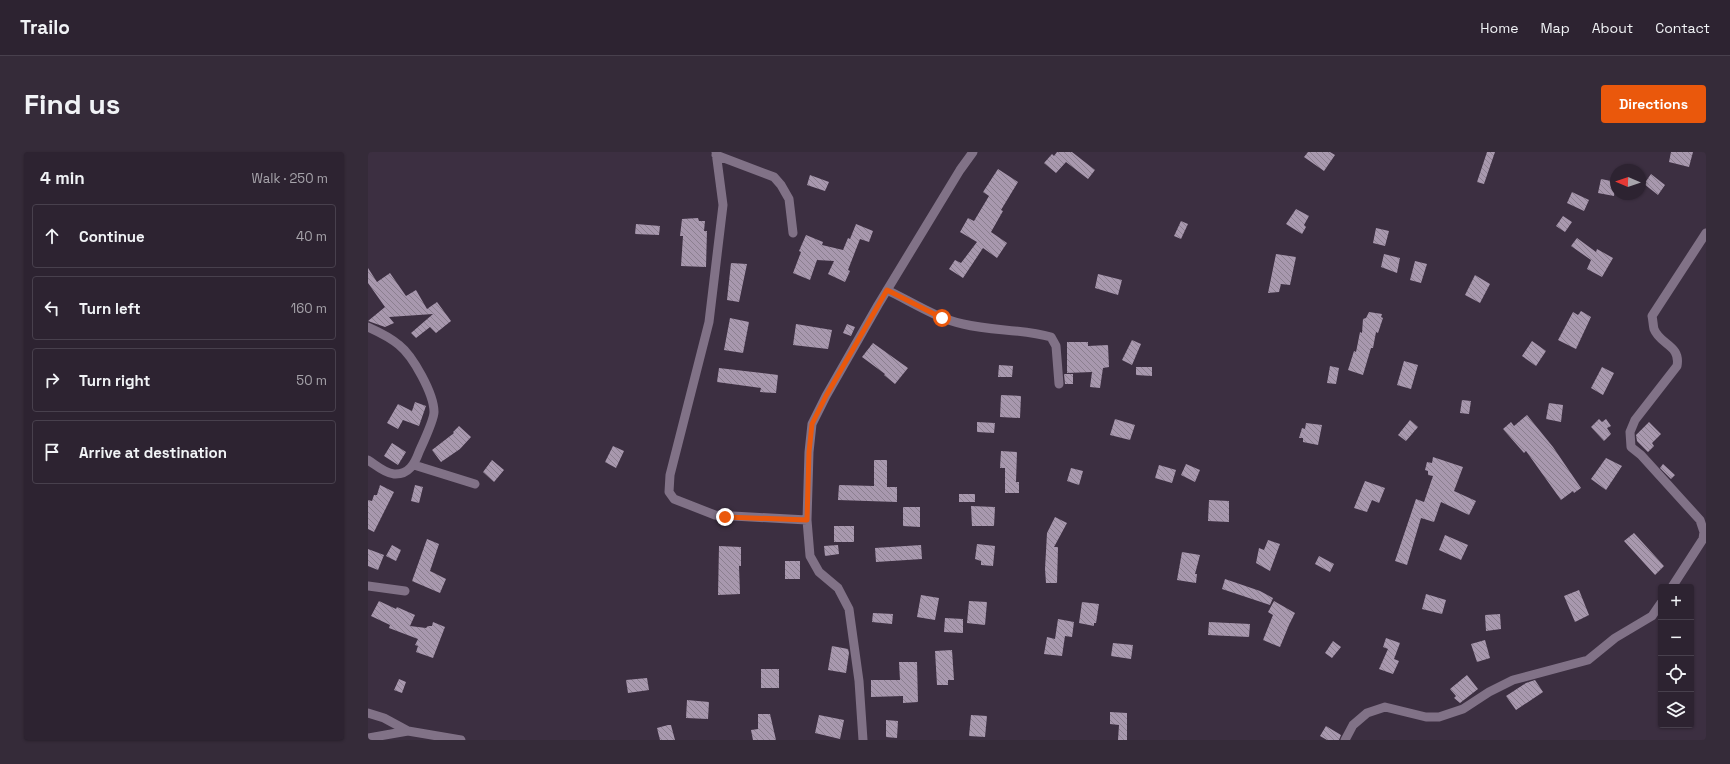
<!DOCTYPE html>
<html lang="en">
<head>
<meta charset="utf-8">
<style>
	:root { --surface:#2d2331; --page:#352b39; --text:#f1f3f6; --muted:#a7a4ab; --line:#48404d; --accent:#ea580c }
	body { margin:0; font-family:"Space Grotesk",sans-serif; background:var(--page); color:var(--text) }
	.controls { position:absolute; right:12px; bottom:12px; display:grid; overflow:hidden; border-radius:4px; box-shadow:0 1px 3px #0004 }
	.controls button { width:36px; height:36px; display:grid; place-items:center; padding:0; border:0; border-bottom:1px solid var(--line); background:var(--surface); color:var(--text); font:20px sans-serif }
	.compass { position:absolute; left:1242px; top:12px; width:36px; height:36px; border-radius:50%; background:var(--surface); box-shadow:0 1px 3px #0004; rotate:272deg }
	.stop { position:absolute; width:12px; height:12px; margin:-9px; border:3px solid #ea580c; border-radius:50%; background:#fff }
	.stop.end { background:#ea580c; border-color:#fff; box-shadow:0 1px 4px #0008 }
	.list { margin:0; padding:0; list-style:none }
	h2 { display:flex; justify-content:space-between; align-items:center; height:52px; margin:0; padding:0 16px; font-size:17px }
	h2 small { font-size:13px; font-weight:400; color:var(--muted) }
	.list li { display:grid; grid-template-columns:26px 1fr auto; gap:12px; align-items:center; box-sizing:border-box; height:64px; margin:0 8px 8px; padding:0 8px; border:1px solid var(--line); border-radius:4px }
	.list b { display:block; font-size:15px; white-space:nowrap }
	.list em { font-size:13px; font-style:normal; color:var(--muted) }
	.icon { flex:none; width:22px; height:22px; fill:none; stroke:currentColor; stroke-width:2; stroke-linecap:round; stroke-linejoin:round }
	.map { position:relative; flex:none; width:1338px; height:588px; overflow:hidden; border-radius:4px }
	header { display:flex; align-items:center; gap:24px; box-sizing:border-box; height:56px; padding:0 20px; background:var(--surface); border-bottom:1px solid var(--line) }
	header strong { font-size:19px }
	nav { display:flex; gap:22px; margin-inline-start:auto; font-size:14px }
	.intro { display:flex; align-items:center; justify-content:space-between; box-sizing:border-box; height:96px; padding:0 24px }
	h1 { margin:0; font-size:28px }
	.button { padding:10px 18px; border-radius:4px; background:var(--accent); color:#fff; font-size:14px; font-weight:700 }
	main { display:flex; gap:24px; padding:0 24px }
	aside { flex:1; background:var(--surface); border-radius:4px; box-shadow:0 1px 3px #0004 }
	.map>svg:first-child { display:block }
	.building { fill:url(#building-back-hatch) }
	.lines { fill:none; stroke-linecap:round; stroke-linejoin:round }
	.street { stroke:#817287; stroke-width:9 }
	.route { stroke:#ea580c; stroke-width:5 }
</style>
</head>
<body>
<header>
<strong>Trailo</strong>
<nav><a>Home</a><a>Map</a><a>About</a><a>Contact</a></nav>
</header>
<div class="intro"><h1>Find us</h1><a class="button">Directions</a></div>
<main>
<aside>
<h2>4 min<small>Walk · 250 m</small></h2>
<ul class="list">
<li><svg class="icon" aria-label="ahead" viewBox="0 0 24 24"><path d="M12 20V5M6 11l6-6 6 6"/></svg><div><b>Continue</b></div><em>40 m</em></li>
<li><svg class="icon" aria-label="left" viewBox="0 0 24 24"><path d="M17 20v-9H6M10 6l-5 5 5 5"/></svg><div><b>Turn left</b></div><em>160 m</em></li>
<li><svg class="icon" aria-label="right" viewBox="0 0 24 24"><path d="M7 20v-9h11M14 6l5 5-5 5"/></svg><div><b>Turn right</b></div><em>50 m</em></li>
<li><svg class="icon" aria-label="arrive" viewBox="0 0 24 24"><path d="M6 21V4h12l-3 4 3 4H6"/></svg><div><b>Arrive at destination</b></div></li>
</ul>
</aside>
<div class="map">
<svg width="1338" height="588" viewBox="0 0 1338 588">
	<defs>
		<pattern id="building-back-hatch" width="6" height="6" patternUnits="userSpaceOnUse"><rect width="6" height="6" fill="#a898ae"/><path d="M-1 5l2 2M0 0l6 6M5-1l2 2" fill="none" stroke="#8b7f8f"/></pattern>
	</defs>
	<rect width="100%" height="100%" fill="#3c2f41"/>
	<path class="building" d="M 689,0 L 704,0 L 727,18 L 720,27 L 698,10 L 688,21 L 676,11 L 684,2 L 686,4 Z
		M 940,0 L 962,0 L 967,3 L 956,19 L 936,5 Z
		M 1119,0 L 1127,0 L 1116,32 L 1109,30 Z
		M 1303,0 L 1325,0 L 1321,15 L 1301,10 Z
		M 630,17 L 650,30 L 633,58 L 635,59 L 623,80 L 639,91 L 629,106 L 615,96 L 595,126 L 581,117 L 587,108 L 593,111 L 609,90 L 592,80 L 600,66 L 606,69 L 621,44 L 615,40 Z
		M 1283,22 L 1297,33 L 1290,43 L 1276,32 Z
		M 442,23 L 461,30 L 457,39 L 439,33 Z
		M 1233,27 L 1248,30 L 1246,44 L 1230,41 Z
		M 1204,40 L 1221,48 L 1216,59 L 1199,51 Z
		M 928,57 L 941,64 L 936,73 L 938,75 L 934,82 L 918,72 Z
		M 1195,64 L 1204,70 L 1197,80 L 1188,74 Z
		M 330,66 L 331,69 L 337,69 L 336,79 L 339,79 L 338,115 L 313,114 L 315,84 L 312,84 L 314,67 Z
		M 813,69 L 820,72 L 813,87 L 806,84 Z
		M 268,72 L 292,74 L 291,83 L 267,82 Z
		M 488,72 L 505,79 L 501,90 L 492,87 L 480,118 L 482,119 L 477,130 L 460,122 L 466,109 L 449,108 L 442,128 L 425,121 L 433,100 L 431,99 L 438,83 L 455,90 L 454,93 L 475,98 L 480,86 L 482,87 Z
		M 1008,76 L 1021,79 L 1017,94 L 1005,91 Z
		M 1209,86 L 1228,100 L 1229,97 L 1245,106 L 1234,125 L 1219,117 L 1223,108 L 1203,94 Z
		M 908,102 L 928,105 L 922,133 L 913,132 L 911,140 L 900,141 Z
		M 1016,102 L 1032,106 L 1029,121 L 1013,115 Z
		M 1047,109 L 1059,112 L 1053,131 L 1042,128 Z
		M 363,111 L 379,112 L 371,150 L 359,148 Z
		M 0,116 L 9,130 L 22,121 L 38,144 L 48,138 L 59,157 L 69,150 L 83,169 L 68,181 L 62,175 L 48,186 L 43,181 L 65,162 L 21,165 L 26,171 L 17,175 L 0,169 L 17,155 L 0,131 Z
		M 730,122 L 754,128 L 750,143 L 727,136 Z
		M 1107,123 L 1122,132 L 1112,151 L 1097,143 Z
		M 1213,159 L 1223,165 L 1208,197 L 1190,188 L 1205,160 L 1210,163 Z
		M 1001,160 L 1014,162 L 1013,165 L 1015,166 L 1010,181 L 1008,180 L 1005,196 L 1003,196 L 995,223 L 980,218 L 986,199 L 988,200 L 992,180 L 994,181 L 995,167 L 998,166 Z
		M 362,166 L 381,170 L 375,201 L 356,198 Z
		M 428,172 L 464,178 L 460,197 L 425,193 Z
		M 479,172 L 487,175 L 483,184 L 475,181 Z
		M 764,188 L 773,192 L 764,213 L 754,208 Z
		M 1164,189 L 1178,199 L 1168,214 L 1154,204 Z
		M 699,190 L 720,190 L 720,194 L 740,193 L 741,215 L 735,216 L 732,236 L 722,235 L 724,220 L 699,221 Z
		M 505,191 L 540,216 L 527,232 L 516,223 L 517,222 L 494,205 Z
		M 1036,209 L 1050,213 L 1043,237 L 1029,233 Z
		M 631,213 L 645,214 L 644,225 L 630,225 Z
		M 962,214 L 971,216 L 968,232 L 959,231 Z
		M 768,215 L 784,215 L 784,224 L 768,223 Z
		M 1234,215 L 1246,221 L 1235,243 L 1223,236 Z
		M 351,216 L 410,223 L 408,241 L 392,240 L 393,236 L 349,230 Z
		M 696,222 L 705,222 L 705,232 L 697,232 Z
		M 633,243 L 653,244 L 652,266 L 632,265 Z
		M 1094,248 L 1103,249 L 1101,262 L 1092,261 Z
		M 47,250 L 58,254 L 51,274 L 35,268 L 30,277 L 19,271 L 30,252 L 44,259 Z
		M 1181,251 L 1195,253 L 1193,270 L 1178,267 Z
		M 1159,263 L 1185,295 L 1213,336 L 1206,341 L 1205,339 L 1193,348 L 1158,299 L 1156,301 L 1135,277 L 1143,270 L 1146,274 Z
		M 747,267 L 767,273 L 762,288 L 742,283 Z
		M 1231,267 L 1234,270 L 1238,267 L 1243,274 L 1239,276 L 1243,282 L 1236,289 L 1223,275 Z
		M 1042,268 L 1050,275 L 1038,289 L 1030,283 Z
		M 609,270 L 627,271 L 626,281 L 609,280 Z
		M 1281,270 L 1293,282 L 1284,291 L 1286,294 L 1280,300 L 1269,289 L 1268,283 Z
		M 938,271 L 954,273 L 950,293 L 935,290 L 935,286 L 931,286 L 934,276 L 937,277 Z
		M 91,274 L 103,285 L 92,297 L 73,310 L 64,298 L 86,281 L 85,280 Z
		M 24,291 L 38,300 L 30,313 L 16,304 Z
		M 245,294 L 256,299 L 248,316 L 237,310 Z
		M 633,299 L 649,300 L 648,330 L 651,330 L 651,341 L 637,341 L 637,316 L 632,316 Z
		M 1065,305 L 1095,315 L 1086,339 L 1108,349 L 1101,363 L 1073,350 L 1066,370 L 1053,366 L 1039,413 L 1027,409 L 1048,347 L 1056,350 L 1065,324 L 1060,323 L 1060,319 L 1057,318 L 1059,310 L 1064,311 Z
		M 1238,306 L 1254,314 L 1238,338 L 1223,327 Z
		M 124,308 L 136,318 L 126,330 L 115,320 Z
		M 506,308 L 519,308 L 519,335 L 529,335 L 529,350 L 470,348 L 471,333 L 506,334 Z
		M 818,312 L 832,318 L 827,330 L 813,323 Z
		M 1295,312 L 1307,323 L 1303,327 L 1292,316 Z
		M 791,313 L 808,318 L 804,331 L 787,326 Z
		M 703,316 L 715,319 L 711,333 L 699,329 Z
		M 997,329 L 1017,336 L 1011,351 L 1004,348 L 999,360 L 986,356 Z
		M 12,333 L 26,340 L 6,380 L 0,377 L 0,348 L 4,349 L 6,343 L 9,343 Z
		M 47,333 L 55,335 L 51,351 L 43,349 Z
		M 591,342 L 607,342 L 607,350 L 591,350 Z
		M 841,348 L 861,349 L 861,370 L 840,369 Z
		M 603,354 L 627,355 L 626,374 L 604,374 Z
		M 535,355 L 552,355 L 552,375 L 535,374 Z
		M 687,365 L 699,371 L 686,395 L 690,395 L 689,431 L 678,431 L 677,417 L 679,381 Z
		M 466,374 L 486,374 L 486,390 L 466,390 Z
		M 1266,381 L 1296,414 L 1287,423 L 1256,389 Z
		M 1077,383 L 1100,393 L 1093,408 L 1071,398 Z
		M 59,387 L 71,392 L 62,419 L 78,427 L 72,441 L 44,429 Z
		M 900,388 L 912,392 L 902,419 L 888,411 L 891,396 L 896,398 Z
		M 609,392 L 627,394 L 625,414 L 613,413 L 613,409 L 607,407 Z
		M 24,393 L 33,398 L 28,409 L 18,404 Z
		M 470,393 L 471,402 L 457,404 L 456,394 Z
		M 553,393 L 554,407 L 508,410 L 507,396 Z
		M 351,394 L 373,395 L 373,414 L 371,414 L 372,442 L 350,443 Z
		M 0,397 L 16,403 L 10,418 L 0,414 Z
		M 814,400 L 832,403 L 827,422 L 829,422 L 828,431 L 809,428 Z
		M 951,404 L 966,412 L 962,420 L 947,412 Z
		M 417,409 L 432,409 L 432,427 L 417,427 Z
		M 857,427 L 892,439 L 905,446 L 902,453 L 854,437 Z
		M 1211,438 L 1221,463 L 1207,470 L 1196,444 Z
		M 1058,442 L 1078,448 L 1074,462 L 1054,457 Z
		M 553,443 L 571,446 L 567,468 L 549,465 Z
		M 11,449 L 28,457 L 29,455 L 47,463 L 42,474 L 58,476 L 60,474 L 64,474 L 65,470 L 77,475 L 65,506 L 48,500 L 50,494 L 47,493 L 50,487 L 21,476 L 22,473 L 3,464 Z
		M 601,449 L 619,450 L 617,473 L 599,471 Z
		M 906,449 L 927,461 L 921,473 L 912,495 L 895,488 L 905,463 L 900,460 Z
		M 714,450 L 731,452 L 728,471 L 726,471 L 726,474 L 711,471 Z
		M 505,461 L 525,462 L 524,472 L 504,470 Z
		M 1132,462 L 1133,477 L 1118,479 L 1117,463 Z
		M 577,466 L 595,467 L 595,481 L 576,480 Z
		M 690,467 L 706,470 L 704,485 L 697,484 L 694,504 L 676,502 L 679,485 L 687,487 Z
		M 841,470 L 882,472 L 881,485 L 840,483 Z
		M 1018,486 L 1032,491 L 1026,507 L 1031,509 L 1025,522 L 1011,517 L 1020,497 L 1015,495 Z
		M 1117,488 L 1122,506 L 1109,510 L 1103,492 Z
		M 965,489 L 973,495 L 964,506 L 957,501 Z
		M 745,491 L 765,493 L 763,507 L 743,504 Z
		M 464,494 L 480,497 L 481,501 L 478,521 L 460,518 Z
		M 584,498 L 586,528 L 580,528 L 580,533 L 569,533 L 567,499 Z
		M 531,510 L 549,510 L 550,550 L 535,551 L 535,544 L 503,545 L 503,528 L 532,528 Z
		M 393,517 L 411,517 L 411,536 L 393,536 Z
		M 1099,523 L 1110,537 L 1092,551 L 1086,546 L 1088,544 L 1082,537 Z
		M 279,526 L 281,538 L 260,541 L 258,528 Z
		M 31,527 L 38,530 L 34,541 L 26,538 Z
		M 1167,528 L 1175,540 L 1148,558 L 1138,544 L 1158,531 Z
		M 319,548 L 341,550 L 340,567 L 318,566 Z
		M 742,560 L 759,561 L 759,588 L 750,588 L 751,573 L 742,572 Z
		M 390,562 L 402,562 L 408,588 L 385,588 L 383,578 L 390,577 Z
		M 451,563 L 476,568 L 472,587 L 447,581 Z
		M 603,563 L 619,564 L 617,585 L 601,584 Z
		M 518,568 L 530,569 L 529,586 L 518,585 Z
		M 300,573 L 303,573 L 307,588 L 292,588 L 289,576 Z
		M 958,574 L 973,583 L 971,588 L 959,588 L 952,584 Z"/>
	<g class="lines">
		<path class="street" d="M 348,0 L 355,53 L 341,170 L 302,323 L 301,340 L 306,347 L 347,363 L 439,368
			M 348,3 L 406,25 L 413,33 L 421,47 L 425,81
			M 519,138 C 544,150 568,166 595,172 C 624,179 654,177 683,185 L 688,194 L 691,232
			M 0,175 C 11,180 22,185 31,193 C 45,204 66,242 66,260 C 66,268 55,291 51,300 C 47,311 41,323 26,322 C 16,321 8,313 0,308
			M 46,313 L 107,332
			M 0,434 L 37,439
			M 1304,435 L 1335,387 L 1336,380 L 1332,368 L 1273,303 L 1263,295 L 1262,280 L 1267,268 L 1309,214 C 1313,193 1292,193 1286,177 C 1285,173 1285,168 1284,164 L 1338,81
			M 0,561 L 16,566 L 40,579 L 0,586
			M 40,579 L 93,588
			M 495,588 L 491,529 L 481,457 L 470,436 L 451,420 L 442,404 L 439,368 L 441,300 L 444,272 L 458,244 L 510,153 L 592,18 L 605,0
			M 977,588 L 985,573 L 999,561 L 1017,555 L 1058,565 L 1071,565 L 1095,557 L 1121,540 L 1145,528 L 1220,508 L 1247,486 L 1284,464 L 1293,451"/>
	</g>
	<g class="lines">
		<path class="route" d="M 357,365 L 439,368 L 441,300 L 444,272 L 458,244 L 519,138 L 574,166"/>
	</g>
</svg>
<div class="controls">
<button>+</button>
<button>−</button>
<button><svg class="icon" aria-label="locate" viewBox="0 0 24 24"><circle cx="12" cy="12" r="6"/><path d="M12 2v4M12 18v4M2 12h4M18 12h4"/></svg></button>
<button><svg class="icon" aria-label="layers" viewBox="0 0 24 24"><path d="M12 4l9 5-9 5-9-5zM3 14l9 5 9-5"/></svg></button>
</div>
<svg class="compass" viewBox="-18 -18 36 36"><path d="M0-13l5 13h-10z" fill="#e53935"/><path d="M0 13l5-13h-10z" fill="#a7a4ab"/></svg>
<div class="stop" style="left:574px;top:166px"></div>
<div class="stop end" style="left:357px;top:365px"></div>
</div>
</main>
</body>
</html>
